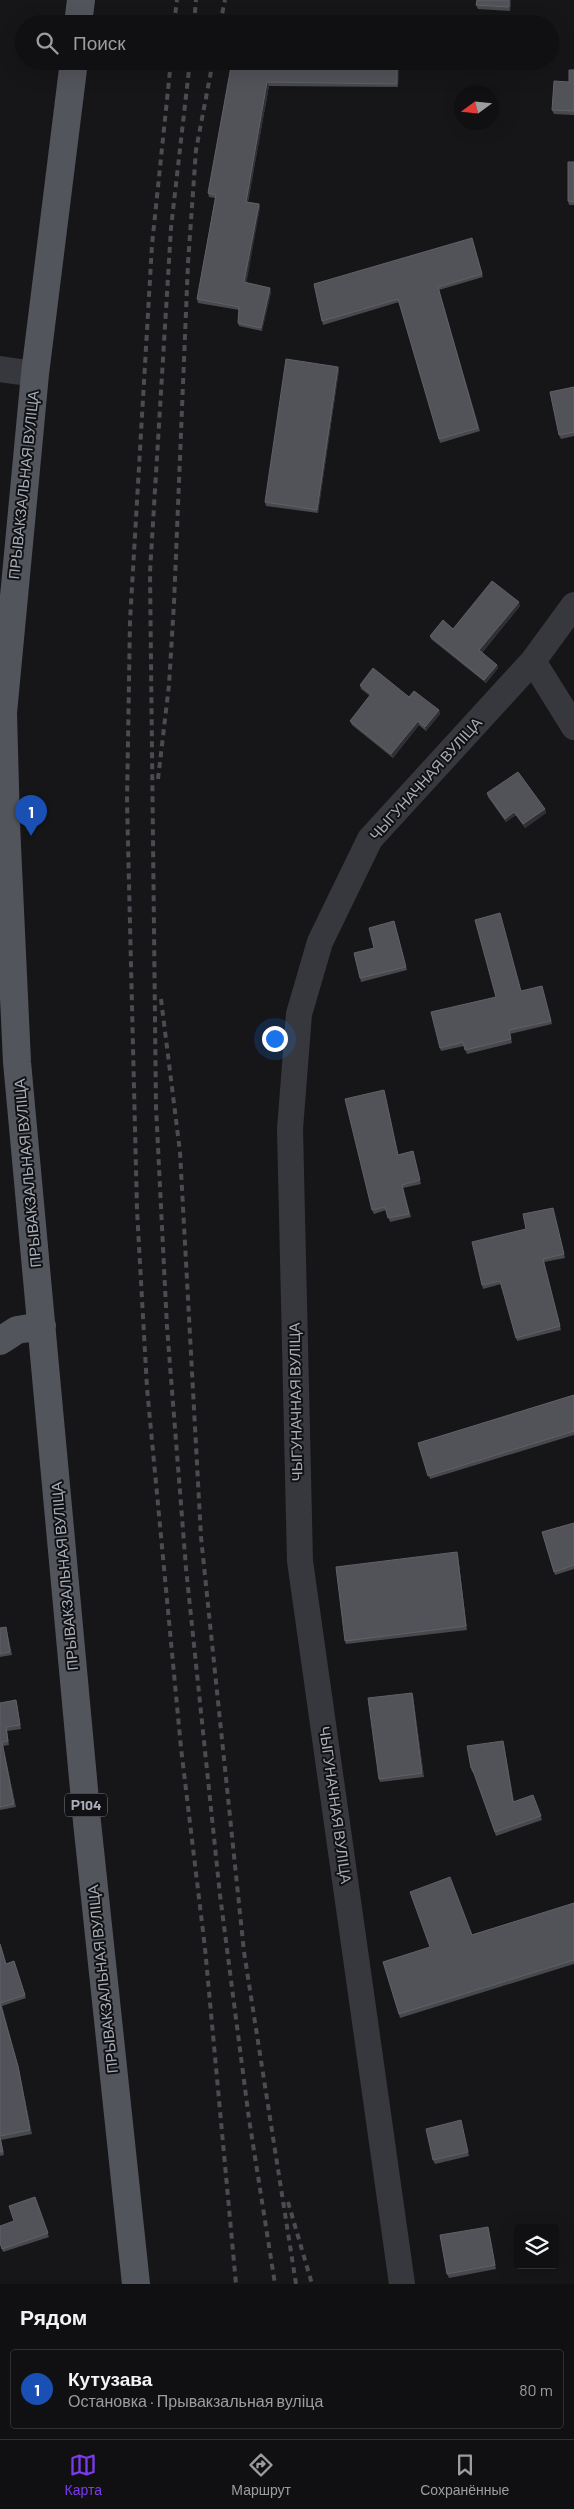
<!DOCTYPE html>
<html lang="ru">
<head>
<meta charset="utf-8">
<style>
	:root { --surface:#101012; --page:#19191b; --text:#f1f3f6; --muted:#9c9d9f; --line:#303032; --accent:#7c3aed }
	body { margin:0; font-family:Barlow,sans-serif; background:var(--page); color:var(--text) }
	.controls { position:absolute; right:15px; bottom:15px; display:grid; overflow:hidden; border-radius:5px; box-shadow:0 5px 20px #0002 }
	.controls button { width:45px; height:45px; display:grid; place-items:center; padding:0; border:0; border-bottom:1px solid var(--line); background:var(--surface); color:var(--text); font:25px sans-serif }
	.compass { position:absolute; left:454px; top:85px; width:45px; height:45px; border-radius:50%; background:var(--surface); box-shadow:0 5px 20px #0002; rotate:255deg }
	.you { position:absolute; left:274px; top:1038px; width:18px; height:18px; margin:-12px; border:4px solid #fff; border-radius:50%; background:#1a73e8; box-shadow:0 0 0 8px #1a73e833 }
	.badge { display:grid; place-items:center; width:32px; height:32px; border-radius:50%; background:var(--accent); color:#fff; font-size:16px; font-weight:700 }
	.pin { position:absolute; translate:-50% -41px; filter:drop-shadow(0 1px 2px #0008) }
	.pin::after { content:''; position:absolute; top:26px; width:18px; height:15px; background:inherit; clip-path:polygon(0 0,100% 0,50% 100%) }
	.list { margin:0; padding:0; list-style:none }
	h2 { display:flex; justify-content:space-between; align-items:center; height:65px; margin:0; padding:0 20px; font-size:21px }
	h2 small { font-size:16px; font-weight:400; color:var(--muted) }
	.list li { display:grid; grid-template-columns:32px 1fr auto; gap:15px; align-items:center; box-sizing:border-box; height:80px; margin:0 10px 10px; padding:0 10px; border:1px solid var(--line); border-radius:5px }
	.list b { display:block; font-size:19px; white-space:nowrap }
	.list p { margin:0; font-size:16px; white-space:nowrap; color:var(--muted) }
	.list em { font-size:16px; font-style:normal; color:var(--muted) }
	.icon { flex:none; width:28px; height:28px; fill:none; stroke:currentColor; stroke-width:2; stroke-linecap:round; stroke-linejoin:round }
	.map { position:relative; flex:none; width:574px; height:2284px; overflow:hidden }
	.search { position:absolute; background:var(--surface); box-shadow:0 5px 20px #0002; left:15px; right:15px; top:15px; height:55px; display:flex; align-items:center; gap:12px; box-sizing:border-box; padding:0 18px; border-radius:28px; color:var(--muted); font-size:19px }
	.sheet { height:155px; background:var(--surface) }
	nav { display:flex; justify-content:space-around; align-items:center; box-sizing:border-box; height:70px; border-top:1px solid var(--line); background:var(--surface); font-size:14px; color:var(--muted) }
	nav a { display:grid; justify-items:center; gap:2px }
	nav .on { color:var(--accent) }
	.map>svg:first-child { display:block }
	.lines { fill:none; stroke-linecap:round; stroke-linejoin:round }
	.minor { stroke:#37383d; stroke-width:26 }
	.primary { stroke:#53555c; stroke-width:28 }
	.rail { stroke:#4a4c52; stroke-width:4; stroke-dasharray:6 5; stroke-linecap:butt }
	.wall { fill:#47494d }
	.shaded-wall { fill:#2f3033 }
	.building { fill:#525359; stroke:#5f6168 }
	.labels { text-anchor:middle; stroke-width:4; stroke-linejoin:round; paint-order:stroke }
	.shield { fill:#111113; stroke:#7b7e86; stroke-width:1 }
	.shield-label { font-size:14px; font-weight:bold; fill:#a8adb8 }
	.street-label { font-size:15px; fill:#a8adb8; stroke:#111113 }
</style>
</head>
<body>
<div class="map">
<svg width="574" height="2284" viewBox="0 0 574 2284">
	<rect width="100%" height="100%" fill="#161618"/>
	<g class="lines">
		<path class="minor" d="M 0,369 L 35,374
			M 533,661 L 574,727
			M 402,2284 L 300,1561 L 290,1129 L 299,1014 L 320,942 L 370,839 L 533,661 L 574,605"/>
		<path class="primary" d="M 78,24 L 81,0
			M 74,61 L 35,374 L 3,713 L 6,824 L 17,1062 L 87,1822 L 136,2284
			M 0,1341 L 17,1330 L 42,1326"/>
		<path class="rail" d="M 174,24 L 177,0
			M 194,24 L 196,0
			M 220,24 L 225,0
			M 171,61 L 152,245 L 130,621 L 127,802 L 137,1210 L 147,1388 L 181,1748 L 205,1948 L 236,2284
			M 190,61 L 171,228 L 150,572 L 156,1107 L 167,1327 L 186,1568 L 220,1895 L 249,2119 L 275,2284
			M 158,779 L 169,685 L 174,603 L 188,263 L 196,150 L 213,61
			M 161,999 L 180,1152 L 201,1537 L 244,1952 L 296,2284
			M 288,2202 L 312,2284"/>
	</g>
	<path class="wall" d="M 477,0 L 511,0 L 510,11 L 478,9 L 476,5 Z
		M 232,61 L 399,61 L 398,87 L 269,86 L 248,202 L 259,204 L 260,207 L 246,283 L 271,292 L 262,331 L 239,326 L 238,323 L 239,310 L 198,303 L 197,299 L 215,198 L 209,197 L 208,193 Z
		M 574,70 L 574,115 L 554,114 L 552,110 L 569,82 Z
		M 574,162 L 574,205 L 569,205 L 568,201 Z
		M 472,238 L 483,277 L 439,290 L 480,431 L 440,443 L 399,302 L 323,325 L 322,321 Z
		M 338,367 L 339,370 L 318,513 L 266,506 L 265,502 Z
		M 574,387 L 574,436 L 561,439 L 559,435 Z
		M 520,606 L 482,653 L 497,665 L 498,668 L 486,683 L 431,639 L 430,636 Z
		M 360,685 L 409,697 L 439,710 L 440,714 L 426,731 L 419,725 L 393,758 L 352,725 L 350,721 L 370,696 L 361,689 Z
		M 487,793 L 545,809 L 546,813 L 525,828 L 516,815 L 506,822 L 488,797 Z
		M 394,921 L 407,970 L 361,982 L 360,978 L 374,948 Z
		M 542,986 L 552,1024 L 510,1034 L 512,1043 L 467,1054 L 464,1046 L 441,1051 L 440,1048 L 522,991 Z
		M 385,1094 L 398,1155 L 413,1151 L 421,1184 L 403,1188 L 411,1217 L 390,1222 L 386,1210 L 374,1214 L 372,1210 Z
		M 553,1208 L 565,1258 L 544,1262 L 561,1330 L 517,1341 L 501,1284 L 483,1289 L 482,1285 L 526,1229 Z
		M 574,1395 L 574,1435 L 430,1479 L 418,1443 Z
		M 574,1523 L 574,1569 L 555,1575 L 542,1532 Z
		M 458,1555 L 467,1630 L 346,1644 L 345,1641 Z
		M 0,1628 L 7,1631 L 12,1655 L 0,1657 Z
		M 412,1693 L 413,1696 L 424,1777 L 380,1782 L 379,1779 Z
		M 16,1700 L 17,1704 L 21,1729 L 7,1731 L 9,1745 L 3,1746 L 16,1807 L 0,1810 L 0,1703 Z
		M 503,1741 L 504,1744 L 514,1802 L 533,1795 L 542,1820 L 496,1836 L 474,1772 L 472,1772 L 471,1768 Z
		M 574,1903 L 574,1964 L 400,2018 L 383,1962 Z
		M 0,1943 L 6,1964 L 14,1961 L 26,1998 L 2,2006 L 19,2070 L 32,2134 L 1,2140 L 4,2155 L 0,2156 Z
		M 461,2120 L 469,2156 L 435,2164 L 433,2160 Z
		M 35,2197 L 49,2237 L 3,2252 L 2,2249 L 14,2221 Z
		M 488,2227 L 496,2269 L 449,2278 L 447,2274 Z"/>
	<path class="shaded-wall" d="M 509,0 L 511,0 L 510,11 L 509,7 Z
		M 397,61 L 399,61 L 398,87 L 397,84 Z
		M 267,82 L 269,86 L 247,205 L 246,202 Z
		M 259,204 L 260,207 L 246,286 L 244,282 Z
		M 270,288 L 271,292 L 262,331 L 261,328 Z
		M 338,367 L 339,370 L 318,513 L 317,510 Z
		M 519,602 L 520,606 L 481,654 L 479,650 Z
		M 497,665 L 498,668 L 486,683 L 484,680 Z
		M 439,710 L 440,714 L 426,731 L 425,727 Z
		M 418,721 L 419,725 L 393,758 L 391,754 Z
		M 545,809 L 546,813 L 525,828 L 523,824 Z
		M 514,812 L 516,815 L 506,822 L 505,819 Z
		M 457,1552 L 458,1555 L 467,1630 L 466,1626 Z
		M 412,1693 L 413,1696 L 424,1777 L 422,1773 Z
		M 503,1741 L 504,1744 L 514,1805 L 513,1802 Z
		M 2,1742 L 3,1746 L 16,1807 L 14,1804 Z
		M 2,2006 L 19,2070 L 32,2134 L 30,2130 Z
		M 488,2227 L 489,2230 L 496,2269 L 495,2265 Z"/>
	<path class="building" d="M 477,0 L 509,0 L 509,7 L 476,5 Z
		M 232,61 L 397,61 L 397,84 L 267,82 L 246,202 L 259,204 L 244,282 L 270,288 L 261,328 L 238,323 L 239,307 L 197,299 L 216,195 L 208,193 Z
		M 569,70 L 574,70 L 574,111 L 552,110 L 554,81 L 569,82 Z
		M 568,162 L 574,162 L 574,202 L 568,201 Z
		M 472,238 L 482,274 L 438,287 L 478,428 L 439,439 L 398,299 L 322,321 L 314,284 Z
		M 286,359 L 338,367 L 317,510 L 265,502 Z
		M 574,387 L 574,432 L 559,435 L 550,392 Z
		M 492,581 L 519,602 L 479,650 L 497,665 L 484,680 L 430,636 L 443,620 L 453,629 Z
		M 373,668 L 409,697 L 414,691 L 439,710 L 425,727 L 418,721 L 391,754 L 350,721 L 371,694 L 360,685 Z
		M 518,772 L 545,809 L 523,824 L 514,812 L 505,819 L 487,793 Z
		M 500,913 L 521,991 L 542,986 L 551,1021 L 509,1030 L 511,1039 L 465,1050 L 463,1042 L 440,1048 L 431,1012 L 496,997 L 475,920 Z
		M 394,921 L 406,967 L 360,978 L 354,953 L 374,948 L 369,928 Z
		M 384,1090 L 398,1155 L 413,1151 L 420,1180 L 402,1185 L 409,1214 L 388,1218 L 385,1207 L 372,1210 L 345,1099 Z
		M 553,1208 L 564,1254 L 543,1259 L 560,1326 L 516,1338 L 500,1281 L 482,1285 L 472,1242 L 526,1229 L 523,1214 Z
		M 574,1395 L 574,1431 L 428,1476 L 418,1443 Z
		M 574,1523 L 574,1565 L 554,1572 L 542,1532 Z
		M 457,1552 L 466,1626 L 345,1641 L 336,1567 Z
		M 6,1627 L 10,1652 L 0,1654 L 0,1628 Z
		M 412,1693 L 422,1773 L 379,1779 L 368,1698 Z
		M 16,1700 L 20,1725 L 6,1727 L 8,1741 L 2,1742 L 14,1804 L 0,1807 L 0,1703 Z
		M 503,1741 L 513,1802 L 533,1795 L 541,1816 L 495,1832 L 472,1768 L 471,1768 L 467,1746 Z
		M 450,1877 L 472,1935 L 574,1903 L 574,1960 L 399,2014 L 383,1962 L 430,1947 L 410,1892 Z
		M 0,1944 L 6,1964 L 14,1961 L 25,1995 L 0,2003 L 18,2066 L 30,2130 L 0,2136 Z
		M 461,2120 L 468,2152 L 433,2160 L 426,2129 Z
		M 0,2137 L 3,2152 L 0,2152 Z
		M 35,2197 L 48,2233 L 2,2249 L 0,2243 L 0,2226 L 14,2221 L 9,2206 Z
		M 488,2227 L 495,2265 L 447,2274 L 440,2235 Z"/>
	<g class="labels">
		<rect class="shield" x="65" y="1793.5" width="42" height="23" rx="4"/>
		<g class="shield-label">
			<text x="86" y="1810">Р104</text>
		</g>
		<g class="street-label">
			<text transform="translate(24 485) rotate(-84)" y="5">ПРЫВАКЗАЛЬНАЯ ВУЛІЦА</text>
			<text transform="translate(426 779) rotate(-48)" y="5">ЧЫГУНАЧНАЯ ВУЛІЦА</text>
			<text transform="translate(28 1173) rotate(-95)" y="5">ПРЫВАКЗАЛЬНАЯ ВУЛІЦА</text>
			<text transform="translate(296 1402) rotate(-91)" y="5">ЧЫГУНАЧНАЯ ВУЛІЦА</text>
			<text transform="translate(65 1576) rotate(-95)" y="5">ПРЫВАКЗАЛЬНАЯ ВУЛІЦА</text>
			<text transform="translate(335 1805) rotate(82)" y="5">ЧЫГУНАЧНАЯ ВУЛІЦА</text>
			<text transform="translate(103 1979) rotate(-96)" y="5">ПРЫВАКЗАЛЬНАЯ ВУЛІЦА</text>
		</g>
	</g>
</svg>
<div class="controls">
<button><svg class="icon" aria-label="layers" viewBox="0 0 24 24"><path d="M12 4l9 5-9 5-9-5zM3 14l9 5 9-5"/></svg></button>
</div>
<svg class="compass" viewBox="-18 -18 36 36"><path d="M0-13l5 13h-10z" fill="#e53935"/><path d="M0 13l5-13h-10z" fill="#9c9d9f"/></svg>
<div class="you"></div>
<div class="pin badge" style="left:31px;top:836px;background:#1a4fb4">1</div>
<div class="search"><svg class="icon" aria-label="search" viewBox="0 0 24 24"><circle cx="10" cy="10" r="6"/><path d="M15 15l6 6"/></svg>Поиск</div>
</div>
<section class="sheet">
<h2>Рядом<small></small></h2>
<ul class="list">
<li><span class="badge" style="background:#1a4fb4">1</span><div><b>Кутузава</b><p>Остановка · Прывакзальная вуліца</p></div><em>80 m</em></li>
</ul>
</section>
<nav>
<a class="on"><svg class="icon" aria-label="map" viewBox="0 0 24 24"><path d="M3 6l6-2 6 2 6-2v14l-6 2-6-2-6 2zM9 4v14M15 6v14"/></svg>Карта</a>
<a><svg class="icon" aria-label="directions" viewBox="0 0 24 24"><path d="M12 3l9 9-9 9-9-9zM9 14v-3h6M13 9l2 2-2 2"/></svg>Маршрут</a>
<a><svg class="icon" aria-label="saved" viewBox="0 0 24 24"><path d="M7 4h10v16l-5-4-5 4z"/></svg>Сохранённые</a>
</nav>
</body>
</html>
